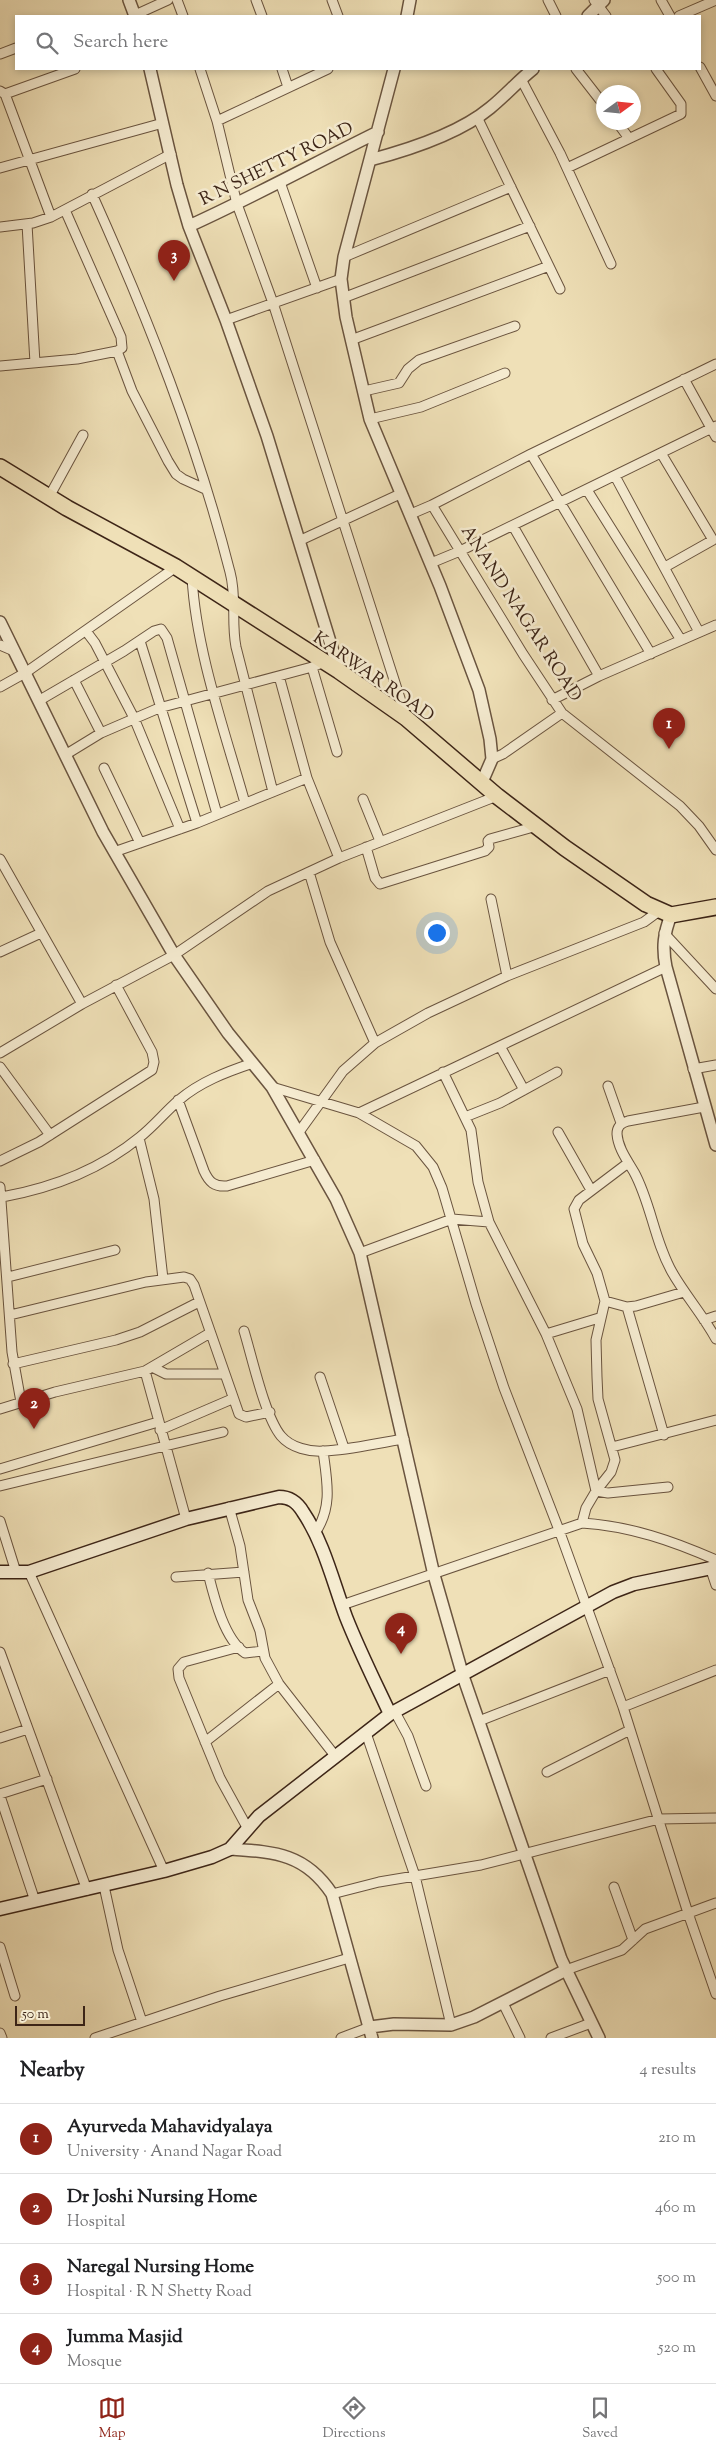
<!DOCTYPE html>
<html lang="en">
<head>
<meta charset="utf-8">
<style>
	:root { --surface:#fff; --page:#f2f2f2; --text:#202124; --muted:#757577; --line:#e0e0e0; --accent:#8f2418 }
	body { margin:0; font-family:"Sorts Mill Goudy",serif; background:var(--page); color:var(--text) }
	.compass { position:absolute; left:596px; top:85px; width:45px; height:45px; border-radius:50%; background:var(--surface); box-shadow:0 2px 8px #0003; rotate:75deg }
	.scale { position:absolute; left:15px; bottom:12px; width:70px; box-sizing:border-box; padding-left:5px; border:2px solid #3d2517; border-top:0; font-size:14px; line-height:18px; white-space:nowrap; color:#3d2517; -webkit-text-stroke:4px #f5ebd0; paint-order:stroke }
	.you { position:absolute; left:436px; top:932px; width:18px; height:18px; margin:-12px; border:4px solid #fff; border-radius:50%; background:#1a73e8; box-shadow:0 0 0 8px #1a73e833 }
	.badge { display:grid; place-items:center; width:32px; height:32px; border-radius:50%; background:var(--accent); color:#fff; font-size:16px; font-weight:700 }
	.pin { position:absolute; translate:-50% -41px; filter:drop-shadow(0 1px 2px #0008) }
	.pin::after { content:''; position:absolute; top:26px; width:18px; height:15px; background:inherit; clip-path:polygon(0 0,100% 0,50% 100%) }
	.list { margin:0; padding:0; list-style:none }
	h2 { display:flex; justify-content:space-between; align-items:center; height:65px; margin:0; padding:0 20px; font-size:21px }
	h2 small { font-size:16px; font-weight:400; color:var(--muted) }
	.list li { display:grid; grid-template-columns:32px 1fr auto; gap:15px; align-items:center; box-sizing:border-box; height:70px; padding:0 20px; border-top:1px solid var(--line) }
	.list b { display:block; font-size:19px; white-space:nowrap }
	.list p { margin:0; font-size:16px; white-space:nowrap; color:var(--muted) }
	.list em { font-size:16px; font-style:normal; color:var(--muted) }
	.icon { flex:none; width:28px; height:28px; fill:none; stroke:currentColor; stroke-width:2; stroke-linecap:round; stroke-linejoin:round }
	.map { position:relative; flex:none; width:716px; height:2038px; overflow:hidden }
	.search { position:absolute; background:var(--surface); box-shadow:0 2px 8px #0003; left:15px; right:15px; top:15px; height:55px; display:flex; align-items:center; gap:12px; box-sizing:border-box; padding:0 18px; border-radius:0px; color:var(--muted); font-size:19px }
	.sheet { height:345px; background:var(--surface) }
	nav { display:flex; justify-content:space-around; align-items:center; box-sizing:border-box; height:70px; border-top:1px solid var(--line); background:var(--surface); font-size:14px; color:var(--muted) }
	nav a { display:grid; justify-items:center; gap:2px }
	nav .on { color:var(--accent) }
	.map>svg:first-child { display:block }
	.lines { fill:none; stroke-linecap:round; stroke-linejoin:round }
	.minor-casing { stroke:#6a543f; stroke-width:11 }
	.tertiary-casing { stroke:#6a543f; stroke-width:14 }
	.secondary-casing { stroke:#3d2517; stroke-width:15 }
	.trunk-casing { stroke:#3d2517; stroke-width:18 }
	.minor { stroke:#f5ebd0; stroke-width:9 }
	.tertiary { stroke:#f5ebd0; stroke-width:11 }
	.secondary { stroke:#f5ebd0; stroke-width:12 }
	.trunk { stroke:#efe0b7; stroke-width:15 }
	.labels { text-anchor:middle; stroke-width:5; stroke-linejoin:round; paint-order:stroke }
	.street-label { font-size:18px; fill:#3d2517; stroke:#f5ebd0 }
</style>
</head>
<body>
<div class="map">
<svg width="716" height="2038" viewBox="0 0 716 2038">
	<rect width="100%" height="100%" fill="#efe0b7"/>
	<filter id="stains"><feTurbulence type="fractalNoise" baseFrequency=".004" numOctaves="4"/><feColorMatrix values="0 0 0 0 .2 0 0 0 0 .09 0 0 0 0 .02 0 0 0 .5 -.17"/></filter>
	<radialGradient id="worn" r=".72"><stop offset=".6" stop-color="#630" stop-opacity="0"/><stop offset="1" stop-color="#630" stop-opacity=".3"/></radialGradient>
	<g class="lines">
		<defs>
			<path id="minor" d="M 177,0 L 183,16
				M 256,0 L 262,16
				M 332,0 L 338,16
				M 548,0 L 556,16
				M 594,0 L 606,16
				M 661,0 L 670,16
				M 135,15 L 168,0
				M 679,16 L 716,0
				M 0,54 L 16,48
				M 700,67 L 716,96
				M 200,69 L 217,121 L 237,204 L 273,303 L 406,717
				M 282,69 L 288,87
				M 576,69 L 604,105
				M 521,79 L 560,153 L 611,264
				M 0,91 L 5,94 L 51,217
				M 5,94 L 75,69
				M 477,117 L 560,289
				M 217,121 L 328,69
				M 617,122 L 628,137
				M 0,168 L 163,123
				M 567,168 L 681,114 L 681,104 L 656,69
				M 280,182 L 317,288
				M 92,194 C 147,316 197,442 230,572 C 237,597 231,622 236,647 L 273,792
				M 27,224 L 35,363
				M 0,227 L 33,223 L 51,217 L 171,154
				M 344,257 L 511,187
				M 343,298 L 530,226
				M 226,320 L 341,279
				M 351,340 L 549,266
				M 117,351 L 132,391 L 168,461 L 176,474 L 183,479 L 205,489
				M 0,366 L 77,359 L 117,351 L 122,348 L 121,337 L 65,210
				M 684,379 L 716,437
				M 364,391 L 399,383 L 408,369 L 419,360 L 515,326
				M 370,419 L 421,407 L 505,373
				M 661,453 L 713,540 L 665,567
				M 531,454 L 651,654
				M 615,476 L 699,632
				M 587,490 L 681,640
				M 49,497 L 83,435
				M 432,505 L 531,454 L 716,364
				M 411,514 L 432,505 L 523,654 L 562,713 L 680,806 L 699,826 L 716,850
				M 513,526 L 599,676
				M 301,540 L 400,494
				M 431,563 L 460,551 L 716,426
				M 192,577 C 196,651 225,732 245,803
				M 86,631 L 95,643 L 134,718 L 180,829
				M 140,641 L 197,823
				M 0,645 L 14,651
				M 312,667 L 337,752
				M 279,676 L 307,778 L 339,858
				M 74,680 L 101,733
				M 0,687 L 25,673 L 176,567
				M 40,700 L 124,651 L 154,631 L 161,629 L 167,638 L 217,814
				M 552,700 L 599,676 L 716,625
				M 65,755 L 101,733 L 159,708 L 312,667 L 324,662
				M 492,759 L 503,754 L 562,713
				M 104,768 L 140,843
				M 363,799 L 380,841
				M 366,847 L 375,878 L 380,884 L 485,851 L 489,847 L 488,841 L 490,839 L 537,826
				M 114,852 L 197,823 L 307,778
				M 0,859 L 82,1004
				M 309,872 L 330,942 L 375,1043
				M 491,899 L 507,976
				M 664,933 L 716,989
				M 0,952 L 41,933
				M 500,1046 L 524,1090
				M 0,1053 L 82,1004 L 174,955 L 268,891 L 339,858 L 497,796
				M 0,1067 L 50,1135
				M 693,1069 L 716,1065
				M 443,1072 L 471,1130 L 478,1182 L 489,1222 L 546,1334 L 577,1409 L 596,1491 L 608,1493 L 668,1487
				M 608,1086 L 621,1123
				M 272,1087 L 359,1113 L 416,1146 L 433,1167 L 442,1188 L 476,1304 L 504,1388 L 559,1530 L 623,1707 L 688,1913 L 716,1994
				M 178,1100 L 204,1171 C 209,1182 214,1187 227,1186 L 315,1160
				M 704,1107 L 628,1121 C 621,1123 617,1126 617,1134 C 618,1148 627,1160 634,1172 C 651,1203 654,1240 672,1272 C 685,1295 703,1315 716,1339
				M 359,1113 L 666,967
				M 465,1117 L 500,1103 L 557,1072
				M 299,1132 L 343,1071 L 375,1043 L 428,1013 L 507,976 L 644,922 L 659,911
				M 558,1132 L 591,1190
				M 139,1138 L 154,1199 L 163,1279
				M 0,1161 L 39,1142 L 152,1070 L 154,1062 L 152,1052 L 116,985
				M 0,1187 L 12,1352 L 21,1402
				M 2,1197 C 52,1188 101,1169 140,1137 C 154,1126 165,1112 179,1100 C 200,1082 226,1072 253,1063
				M 360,1253 L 452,1219 L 489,1222
				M 8,1277 L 115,1250
				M 605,1301 L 627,1307 L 636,1306 L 684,1292
				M 627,1307 L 664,1435
				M 10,1315 L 146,1282 L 184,1277 L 190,1279 L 194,1285 L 239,1414 L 246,1417 L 270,1412
				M 704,1320 L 716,1316
				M 244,1331 C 252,1357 265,1417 281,1436 C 291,1448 310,1452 324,1451 C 350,1450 377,1443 404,1439
				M 546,1334 L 599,1318
				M 13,1364 L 116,1340 L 140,1332 L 199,1302
				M 152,1367 L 166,1374 L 224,1374
				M 145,1371 L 186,1519
				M 320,1377 L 344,1448
				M 0,1409 L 55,1392 L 145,1371 L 210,1333
				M 160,1430 L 232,1399
				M 612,1447 L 716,1420
				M 0,1469 L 158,1422
				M 0,1486 L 223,1432
				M 229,1507 L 240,1546 L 248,1600 L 260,1631 L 265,1658 L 279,1684 L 336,1757
				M 0,1521 L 16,1572
				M 582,1523 L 586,1508 L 596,1491 L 611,1472 L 615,1460 L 598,1399 L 597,1377 L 596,1340 L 605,1301 L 597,1273 L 583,1244 L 574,1209 L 579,1200 L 628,1163
				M 315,1533 C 333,1507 327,1481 323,1451
				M 710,1567 L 716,1585
				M 29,1572 L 164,1871
				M 208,1573 C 214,1597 224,1639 245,1653 L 263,1651
				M 176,1577 L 244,1572
				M 342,1605 L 582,1523 C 630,1526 673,1541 716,1560
				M 239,1647 L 184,1662 L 178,1669 L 179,1678 L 220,1778 L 248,1829
				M 0,1652 L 87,1890
				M 623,1707 L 716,1670
				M 395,1712 L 408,1736 L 426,1786
				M 479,1721 L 610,1670
				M 366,1733 L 415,1876 L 451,2025
				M 0,1738 L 28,1729
				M 205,1742 L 279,1684
				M 547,1772 L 630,1730
				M 0,1794 L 47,1779
				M 0,1796 L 35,1901
				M 104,1886 L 118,1950 L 142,2022
				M 614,1887 L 633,1940
				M 332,1894 L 379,1882 L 481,1865 L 659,1819 L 716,1818
				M 0,1947 L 15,1996
				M 566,1970 L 622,1950 L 645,1929 L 716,1903
				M 503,2003 L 520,2038
				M 0,2033 L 2,2038
				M 95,2038 L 220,1996 L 349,1958
				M 341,2038 L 370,2027
				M 551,2038 L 591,2023"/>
			<path id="tertiary" d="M 129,0 L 135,16
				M 407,16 L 410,0
				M 588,16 L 604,0
				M 150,69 L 177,185 L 189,226 L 226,320 L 267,436 L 339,671
				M 394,69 L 344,257 L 341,279 L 346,317 L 370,419 L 440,586 L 479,690 L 490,739 L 492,759 L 482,782
				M 370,160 C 408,150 460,133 490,108 C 505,96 518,81 533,69
				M 189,226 C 253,197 315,163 378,132
				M 0,622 L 103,832 L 174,955 L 228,1033 L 272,1087 L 336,1199 L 360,1253 L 434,1575 L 463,1676 L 561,1959 L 599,2038
				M 671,915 C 664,933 662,947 666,967 L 716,1145
				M 230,1849 C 274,1852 305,1853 332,1894 L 372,2038
				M 370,2027 L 394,2024 L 451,2025 L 474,2017 L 566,1970"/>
			<path id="secondary" d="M 0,1572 L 29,1572 L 186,1519 L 279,1497 C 290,1497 297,1502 303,1512 C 324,1543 333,1582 346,1617 C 359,1650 375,1682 390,1714
				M 0,1909 L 164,1871 L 212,1857 L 230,1849 L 259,1816 L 390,1714 L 613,1592 L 634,1584 L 716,1567"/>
			<path id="trunk" d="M 0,467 L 67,508 L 176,567 L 339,671 L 406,718 L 497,796 L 565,848 L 646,904 L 671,915 L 716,907"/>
		</defs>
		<use href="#minor" class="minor-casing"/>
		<use href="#tertiary" class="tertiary-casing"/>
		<use href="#secondary" class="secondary-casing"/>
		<use href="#trunk" class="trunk-casing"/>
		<use href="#minor" class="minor"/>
		<use href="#tertiary" class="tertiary"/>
		<use href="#secondary" class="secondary"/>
		<use href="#trunk" class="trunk"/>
	</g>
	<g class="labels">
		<g class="street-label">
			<text transform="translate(276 163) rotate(-26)" y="6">R N SHETTY ROAD</text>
			<text transform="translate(522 613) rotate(57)" y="6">ANAND NAGAR ROAD</text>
			<text transform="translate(374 676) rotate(35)" y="6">KARWAR ROAD</text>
		</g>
	</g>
	<rect width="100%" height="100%" filter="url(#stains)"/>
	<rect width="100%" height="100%" fill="url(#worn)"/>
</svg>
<svg class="compass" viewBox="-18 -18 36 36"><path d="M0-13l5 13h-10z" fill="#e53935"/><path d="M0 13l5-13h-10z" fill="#757577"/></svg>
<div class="scale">50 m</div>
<div class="you"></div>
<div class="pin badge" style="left:669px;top:749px">1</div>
<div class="pin badge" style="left:34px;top:1429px">2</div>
<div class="pin badge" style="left:174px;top:281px">3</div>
<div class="pin badge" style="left:401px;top:1654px">4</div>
<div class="search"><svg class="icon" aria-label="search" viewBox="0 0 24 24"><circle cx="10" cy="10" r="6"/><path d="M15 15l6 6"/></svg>Search here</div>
</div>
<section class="sheet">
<h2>Nearby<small>4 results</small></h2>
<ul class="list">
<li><span class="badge">1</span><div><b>Ayurveda Mahavidyalaya</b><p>University · Anand Nagar Road</p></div><em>210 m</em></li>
<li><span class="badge">2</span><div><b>Dr Joshi Nursing Home</b><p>Hospital</p></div><em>460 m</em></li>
<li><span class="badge">3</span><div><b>Naregal Nursing Home</b><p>Hospital · R N Shetty Road</p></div><em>500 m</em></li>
<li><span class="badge">4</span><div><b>Jumma Masjid</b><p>Mosque</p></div><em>520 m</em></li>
</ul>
</section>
<nav>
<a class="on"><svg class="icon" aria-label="map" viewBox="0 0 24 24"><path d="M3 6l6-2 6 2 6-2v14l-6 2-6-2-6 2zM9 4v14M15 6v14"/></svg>Map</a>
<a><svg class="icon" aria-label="directions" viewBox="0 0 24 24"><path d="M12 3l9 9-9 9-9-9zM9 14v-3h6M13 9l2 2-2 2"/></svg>Directions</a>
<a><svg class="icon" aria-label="saved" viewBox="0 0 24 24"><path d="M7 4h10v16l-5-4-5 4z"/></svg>Saved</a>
</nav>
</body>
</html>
